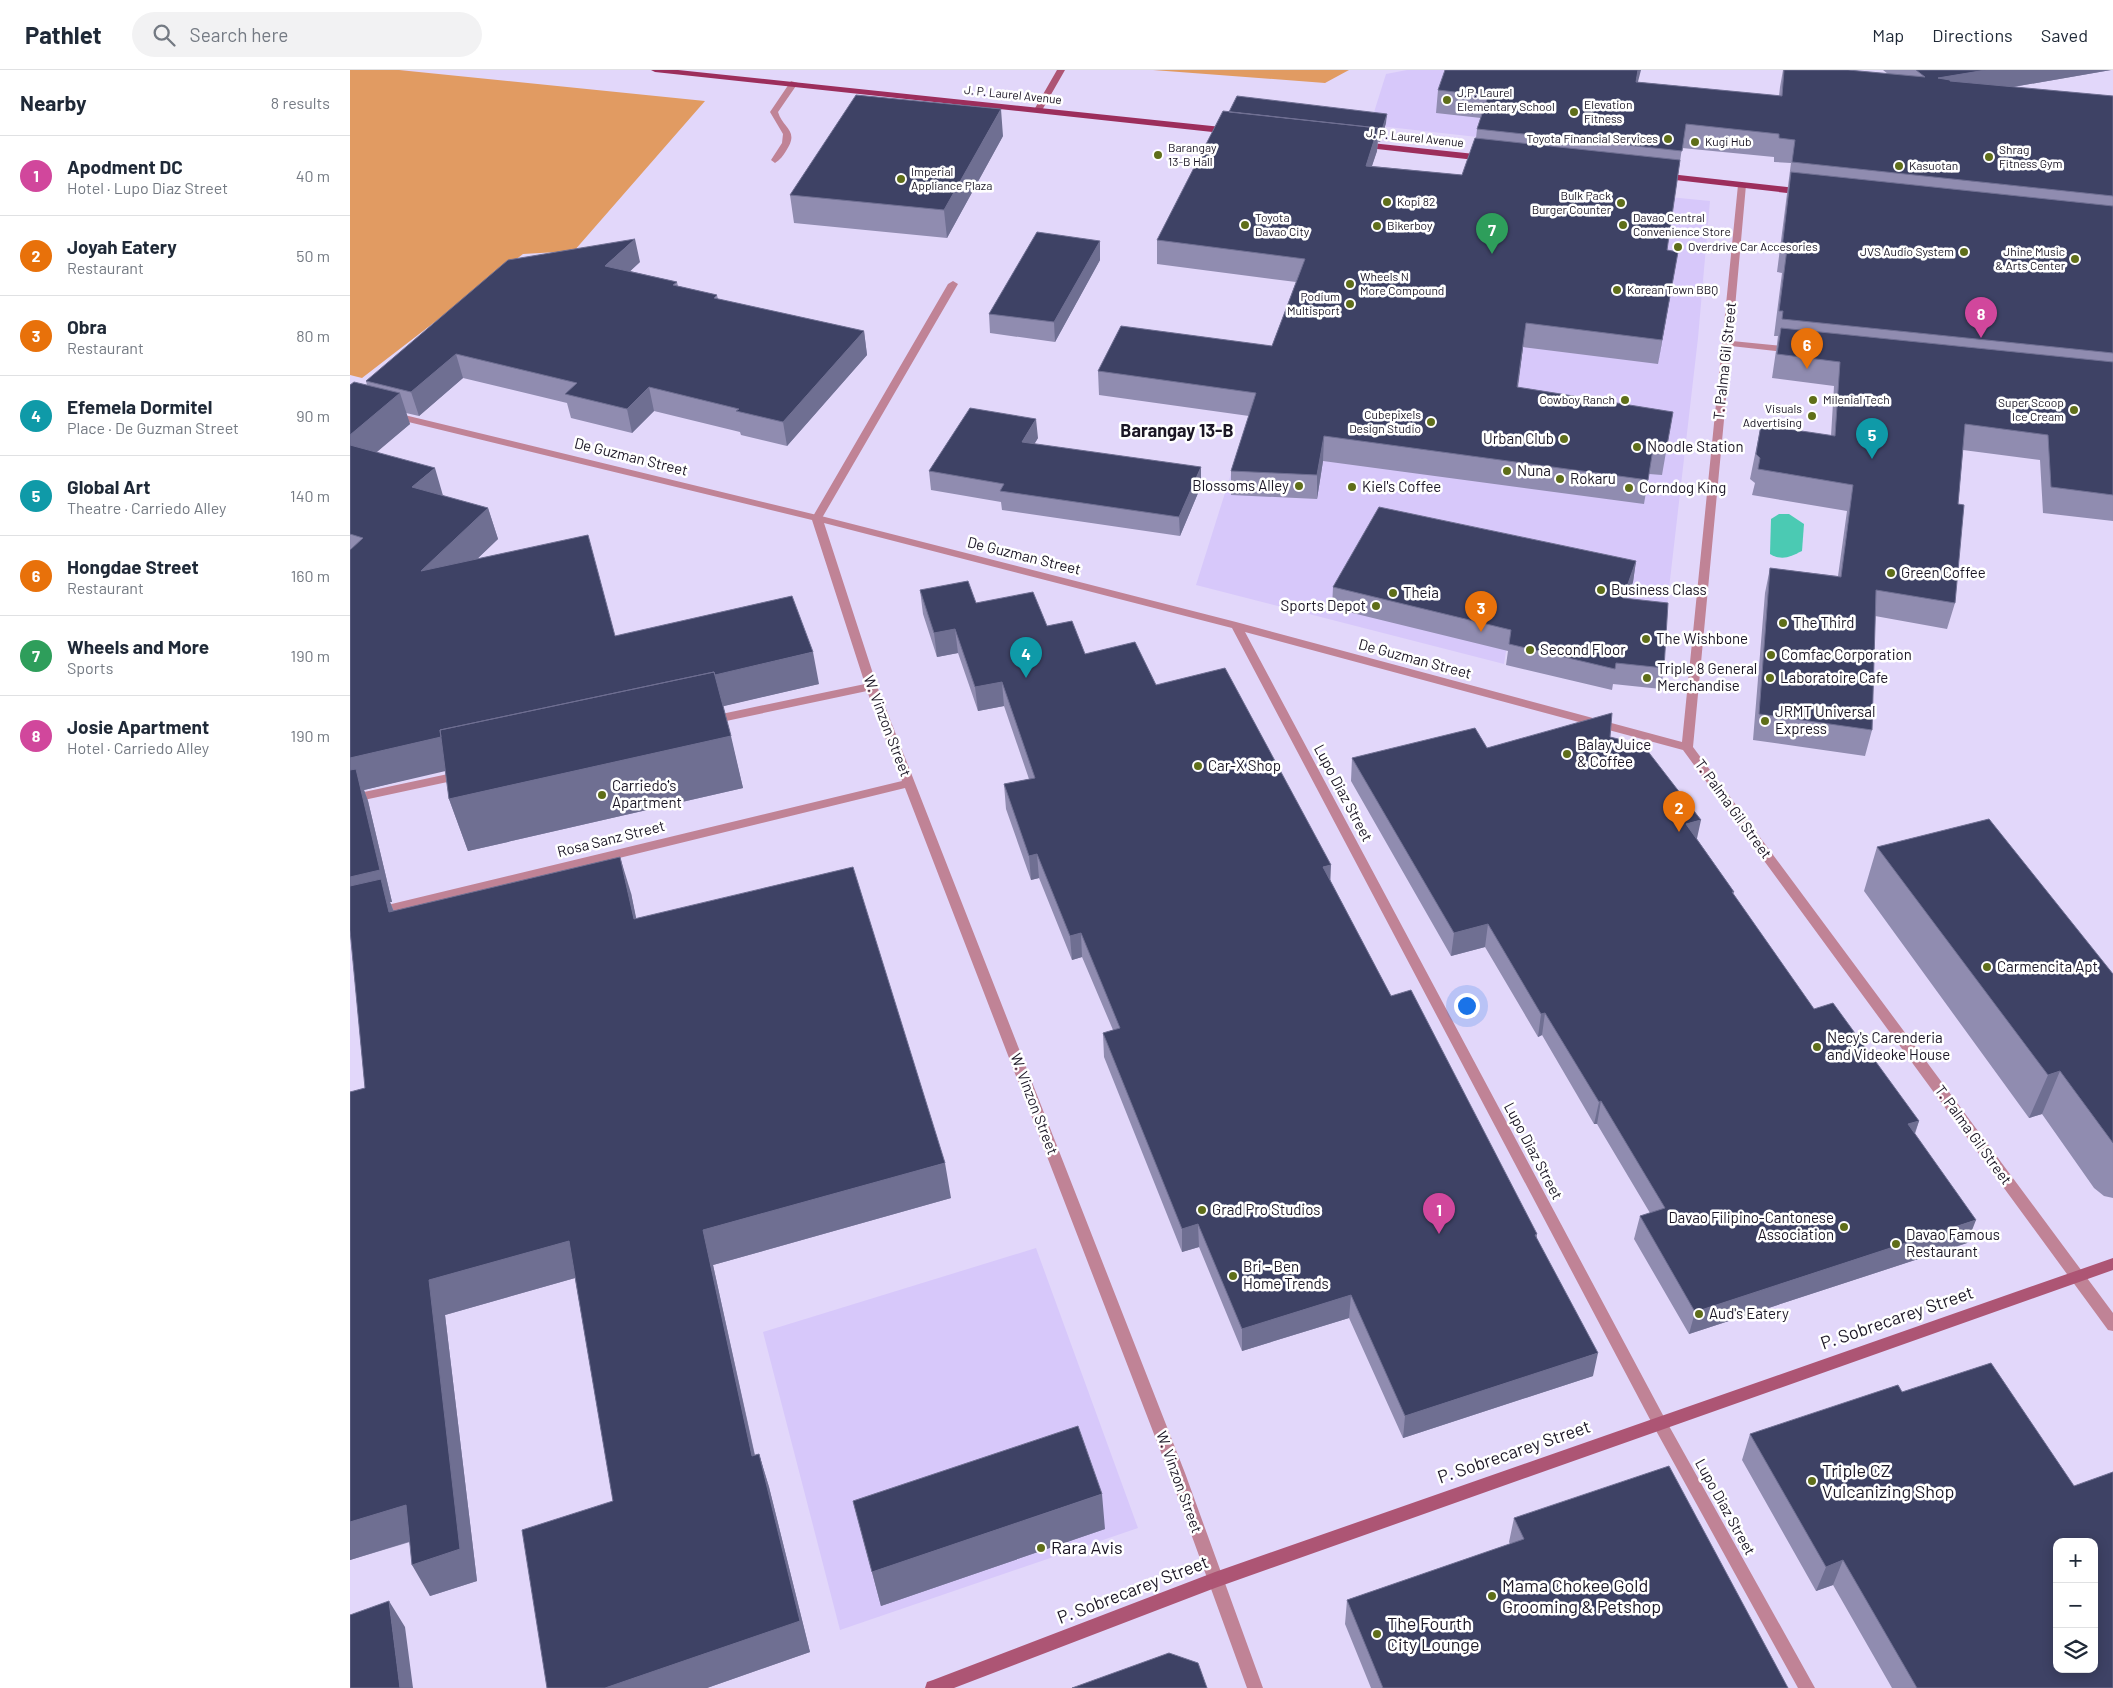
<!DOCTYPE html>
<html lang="en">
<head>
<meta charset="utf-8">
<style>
	:root { --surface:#fff; --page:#f2f2f3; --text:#1f2937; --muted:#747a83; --line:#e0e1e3; --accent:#1a73e8 }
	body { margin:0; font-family:Barlow,sans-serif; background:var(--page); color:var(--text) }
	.controls { position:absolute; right:15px; bottom:15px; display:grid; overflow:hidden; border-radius:10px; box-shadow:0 2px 12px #0003 }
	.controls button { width:45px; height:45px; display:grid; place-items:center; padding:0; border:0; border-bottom:1px solid var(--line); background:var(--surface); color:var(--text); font:25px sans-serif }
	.you { position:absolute; left:1116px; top:935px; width:18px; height:18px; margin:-12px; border:4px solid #fff; border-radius:50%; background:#1a73e8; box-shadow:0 0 0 8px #1a73e833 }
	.badge { display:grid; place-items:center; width:32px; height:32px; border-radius:50%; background:var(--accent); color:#fff; font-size:16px; font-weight:700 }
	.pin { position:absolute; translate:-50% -41px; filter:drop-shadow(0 1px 2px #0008) }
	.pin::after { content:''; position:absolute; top:26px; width:18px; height:15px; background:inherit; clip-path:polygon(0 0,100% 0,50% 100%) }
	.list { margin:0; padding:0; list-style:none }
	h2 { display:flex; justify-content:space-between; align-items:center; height:65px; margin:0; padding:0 20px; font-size:21px }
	h2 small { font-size:16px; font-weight:400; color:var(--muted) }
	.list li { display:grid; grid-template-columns:32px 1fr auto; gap:15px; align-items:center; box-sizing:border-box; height:80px; padding:0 20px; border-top:1px solid var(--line) }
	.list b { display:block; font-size:19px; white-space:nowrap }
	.list p { margin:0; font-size:16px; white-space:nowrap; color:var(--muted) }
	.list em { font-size:16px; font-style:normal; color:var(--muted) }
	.icon { flex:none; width:28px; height:28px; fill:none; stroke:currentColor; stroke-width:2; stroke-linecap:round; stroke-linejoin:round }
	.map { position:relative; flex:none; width:1763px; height:1618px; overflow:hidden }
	header { display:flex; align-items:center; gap:30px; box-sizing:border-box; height:70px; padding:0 25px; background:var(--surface); border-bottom:1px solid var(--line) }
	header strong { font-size:24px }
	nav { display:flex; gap:28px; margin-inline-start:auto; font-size:18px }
	.search { width:350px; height:45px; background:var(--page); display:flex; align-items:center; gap:12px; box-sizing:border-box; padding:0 18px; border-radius:28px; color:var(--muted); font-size:19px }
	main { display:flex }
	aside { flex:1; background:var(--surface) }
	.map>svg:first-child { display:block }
	.built { fill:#d7c8fa }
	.green { fill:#e19b62 }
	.water { fill:#4bcab3 }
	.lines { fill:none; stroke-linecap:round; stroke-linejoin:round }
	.lane { fill:#c08396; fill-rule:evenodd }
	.street { fill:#c08396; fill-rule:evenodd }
	.secondary { fill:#ad5574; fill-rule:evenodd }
	.primary { fill:#9c2e5c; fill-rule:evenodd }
	.wall { fill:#908cb0 }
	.shaded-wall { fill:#6f6f92 }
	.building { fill:#3e4265; stroke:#6f6f92; fill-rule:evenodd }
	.poi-dot { fill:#5f6e19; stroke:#fff; stroke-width:2 }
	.labels { text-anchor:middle; stroke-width:5; stroke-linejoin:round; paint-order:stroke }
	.far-poi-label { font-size:12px; fill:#1b1625; stroke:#fff; text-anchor:start }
	.far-street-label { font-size:12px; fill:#1b1625; stroke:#fff }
	.street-label { font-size:15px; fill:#1b1625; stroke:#fff }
	.poi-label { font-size:15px; fill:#1b1625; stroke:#fff; text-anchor:start }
	.quarter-label { font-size:18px; font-weight:bold; fill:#1b1625; stroke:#fff }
	.near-street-label { font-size:18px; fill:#1b1625; stroke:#fff }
	.near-poi-label { font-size:18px; fill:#1b1625; stroke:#fff; text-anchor:start }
</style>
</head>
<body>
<header>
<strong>Pathlet</strong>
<div class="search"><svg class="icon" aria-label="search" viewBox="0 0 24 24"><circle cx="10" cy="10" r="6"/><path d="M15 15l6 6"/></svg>Search here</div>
<nav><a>Map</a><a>Directions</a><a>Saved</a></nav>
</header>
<main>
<aside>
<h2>Nearby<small>8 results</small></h2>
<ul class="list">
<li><span class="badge" style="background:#d1479c">1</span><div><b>Apodment DC</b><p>Hotel · Lupo Diaz Street</p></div><em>40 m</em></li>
<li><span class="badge" style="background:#e8710a">2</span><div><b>Joyah Eatery</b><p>Restaurant</p></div><em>50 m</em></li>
<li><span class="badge" style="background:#e8710a">3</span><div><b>Obra</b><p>Restaurant</p></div><em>80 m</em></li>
<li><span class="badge" style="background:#0f9aa8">4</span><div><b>Efemela Dormitel</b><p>Place · De Guzman Street</p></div><em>90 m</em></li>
<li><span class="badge" style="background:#0f9aa8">5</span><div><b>Global Art</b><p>Theatre · Carriedo Alley</p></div><em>140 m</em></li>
<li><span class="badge" style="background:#e8710a">6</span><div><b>Hongdae Street</b><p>Restaurant</p></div><em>160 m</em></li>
<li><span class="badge" style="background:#2e9e5b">7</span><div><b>Wheels and More</b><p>Sports</p></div><em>190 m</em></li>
<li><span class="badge" style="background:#d1479c">8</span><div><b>Josie Apartment</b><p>Hotel · Carriedo Alley</p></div><em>190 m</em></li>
</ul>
</aside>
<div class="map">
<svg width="1763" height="1618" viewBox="0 0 1763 1618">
	<rect width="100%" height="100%" fill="#e2d7fa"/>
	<path class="built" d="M 1057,0 L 1176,0 L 1154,70 L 1020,55 L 1036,4 Z
		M 995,95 L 1360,131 L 1348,268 L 1315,553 L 1165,524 L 1154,594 L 846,515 L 892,369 Z
		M 686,1178 L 788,1458 L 490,1560 L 413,1262 Z"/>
	<path class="green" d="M 0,0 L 49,0 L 355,31 L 224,181 L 173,184 L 12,308 L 0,305 Z
		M 803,0 L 999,0 L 975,13 Z"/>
	<path class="water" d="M 1429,444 L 1439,444 L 1454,454 L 1452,481 C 1440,487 1432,491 1420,484 L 1421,449 Z"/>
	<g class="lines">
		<path class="lane" d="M 441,11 L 448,13 L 428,42 C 433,59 450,60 436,81 C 433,86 430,90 425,93 L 421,90 L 432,73 L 433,64 L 420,42 Z
			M 603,211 L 608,214 L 472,448 L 467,451 L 463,450 L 462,448 L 598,214 Z"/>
		<path class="street" d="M 1392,112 L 1396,115 L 1382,271 L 1444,277 L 1449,280 L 1444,283 L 1381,276 L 1343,677 L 1763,1243 L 1763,1261 L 1758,1260 L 1333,680 L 895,562 L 1314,1347 L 1465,1618 L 1448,1618 L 1304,1357 L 882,558 L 474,453 L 527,616 L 835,1403 L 913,1618 L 897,1618 L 819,1403 L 555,718 L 0,854 L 0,844 L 552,711 L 517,621 L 362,654 L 356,650 L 362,646 L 515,614 L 462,450 L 42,348 L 37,345 L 42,342 L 471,446 L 886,552 L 1332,672 L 1388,115 Z
			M 112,701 L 118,705 L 116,708 L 0,733 L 0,725 Z"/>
		<path class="secondary" d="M 707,0 L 715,0 L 691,42 L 685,42 L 684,40 Z
			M 1763,1188 L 1763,1200 L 865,1518 L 604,1618 L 575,1618 L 577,1612 L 583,1610 L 865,1502 Z"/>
		<path class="primary" d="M 301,0 L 328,0 L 881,58 L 885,61 L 881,64 L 305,2 Z
			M 1012,72 L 1134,85 L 1138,88 L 1134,91 L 1009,77 L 1008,75 Z
			M 1311,103 L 1455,119 L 1459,122 L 1455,125 L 1308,108 L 1308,104 Z"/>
	</g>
	<path class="wall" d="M 1433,0 L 1498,0 L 1538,4 L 1533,0 L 1761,0 L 1663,17 L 1763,26 L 1763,451 L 1693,443 L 1690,390 L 1613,380 L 1608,434 L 1605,533 L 1597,559 L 1525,546 L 1522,660 L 1515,686 L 1403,670 L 1415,523 L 1420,498 L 1488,506 L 1497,441 L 1402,425 L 1405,413 L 1400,409 L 1411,355 L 1481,366 L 1484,316 L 1422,308 L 1427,274 L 1428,266 L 1424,266 L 1432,203 L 1427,202 L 1438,116 L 1441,93 L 1424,92 L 1424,87 L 1332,78 L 1317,180 L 1328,182 L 1308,294 L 1173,277 L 1168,318 L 1323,342 L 1312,405 L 1299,404 L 1294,434 L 973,391 L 967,429 L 881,425 L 881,401 L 899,346 L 749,325 L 748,301 L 922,276 L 946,212 L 807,194 L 807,170 L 1036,53 L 1030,72 L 1028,72 L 1027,81 L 1022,96 L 1112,105 L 1126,68 L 1127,59 L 1131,48 L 1086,43 L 1088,20 L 1288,12 L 1429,26 L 1430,17 Z
		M 653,66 L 597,168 L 444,153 L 440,125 Z
		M 750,171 L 750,190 L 705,272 L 640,263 L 639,244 Z
		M 290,192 L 280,201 L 327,212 L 328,216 L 367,225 L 368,229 L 514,261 L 517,285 L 437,376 L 391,365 L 390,362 L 304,341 L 282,363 L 221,348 L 217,333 L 113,308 L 69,346 L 56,343 L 60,354 L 26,382 L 94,426 L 138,438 L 148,469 L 127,489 L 265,566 L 469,614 L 373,636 L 393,718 L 118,781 L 99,729 L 95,700 L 14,720 L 18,731 L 42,832 L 40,832 L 44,841 L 281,823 L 286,849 L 601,1128 L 363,1195 L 405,1385 L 409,1384 L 419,1417 L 460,1582 L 357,1618 L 197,1618 L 263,1431 L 225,1208 L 95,1245 L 127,1511 L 80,1526 L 60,1472 L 0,1490 L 0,1022 L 15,1018 L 0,860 L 0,315 L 17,315 L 16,311 Z
		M 688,368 L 684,374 L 851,416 L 830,466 L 652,440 L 651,432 L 581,420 L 579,401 Z
		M 1286,491 L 1283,512 L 1277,528 L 1314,598 L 1311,619 L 1263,614 L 1262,620 L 1156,595 L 1158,581 L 982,538 L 983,517 Z
		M 570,520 L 626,533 L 697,556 L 735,584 L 806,615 L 980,810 L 1041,926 L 1187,1164 L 1187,1169 L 1243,1306 L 1053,1368 L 999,1248 L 892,1281 L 849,1177 L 832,1182 L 754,987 L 753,963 L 763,960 L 732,887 L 722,890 L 689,808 L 681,810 L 656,739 L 654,714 L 679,709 L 654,636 L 628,641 L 608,583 L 587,587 L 573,544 Z
		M 1260,667 L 1347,769 L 1384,822 L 1383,824 L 1464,939 L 1569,1051 L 1565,1064 L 1617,1173 L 1339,1264 L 1284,1169 L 1290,1146 L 1300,1143 L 1247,1054 L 1244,1054 L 1192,965 L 1188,967 L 1135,877 L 1101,886 L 1001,711 L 1002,688 L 1137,678 Z
		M 1527,777 L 1763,904 L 1763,1128 L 1754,1126 L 1744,1118 L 1692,1044 L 1679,1048 L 1514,821 Z
		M 1552,1322 L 1724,1416 L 1763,1618 L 1542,1618 L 1483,1515 L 1466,1521 L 1392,1390 L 1400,1364 Z
		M 503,1431 L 755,1459 L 531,1536 Z
		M 1164,1448 L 1438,1618 L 1021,1618 L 995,1554 L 997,1530 L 1160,1474 L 1159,1472 Z"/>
	<path class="shaded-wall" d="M 1288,0 L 1291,0 L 1282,35 L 1286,12 Z
		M 1636,0 L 1761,0 L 1582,31 L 1588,8 Z
		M 651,39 L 653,66 L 597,168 L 594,140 Z
		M 1037,44 L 1036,53 L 1030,72 L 1031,63 Z
		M 1028,58 L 1027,81 L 1014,119 L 1016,96 Z
		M 285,169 L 290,192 L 261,219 L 255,196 Z
		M 750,171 L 750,190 L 705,272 L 704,252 Z
		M 1328,182 L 1324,205 L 1308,294 L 1312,270 Z
		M 1176,253 L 1173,277 L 1164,342 L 1167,317 Z
		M 514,261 L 517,285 L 437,376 L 433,352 Z
		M 106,284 L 113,308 L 69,346 L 61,322 Z
		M 299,317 L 304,341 L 282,363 L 277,339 Z
		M 50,323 L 60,354 L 1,404 L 0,400 L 0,365 Z
		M 686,349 L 688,368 L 674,391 L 672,372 Z
		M 974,366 L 973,391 L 967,429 L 967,405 Z
		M 851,397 L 851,416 L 830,466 L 829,447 Z
		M 85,398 L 94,429 L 62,417 Z
		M 138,438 L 148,469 L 82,532 L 71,501 Z
		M 1286,491 L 1283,512 L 1269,549 L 1273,528 Z
		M 605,559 L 608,583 L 587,587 L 584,563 Z
		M 463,582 L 469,614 L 14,720 L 18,731 L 42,832 L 40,832 L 45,845 L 0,824 L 0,688 Z
		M 652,612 L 654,636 L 628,641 L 625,617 Z
		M 381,666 L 393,718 L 118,781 L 99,729 Z
		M 1351,750 L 1346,773 L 1336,754 Z
		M 687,784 L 689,808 L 681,810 L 679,786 Z
		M 270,787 L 281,823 L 294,886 L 284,849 Z
		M 981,795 L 980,819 L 973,797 Z
		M 1138,854 L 1135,877 L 1101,886 L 1104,863 Z
		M 731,863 L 732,887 L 722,890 L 720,866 Z
		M 1195,943 L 1192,965 L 1188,967 L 1191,944 Z
		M 1710,1001 L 1692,1044 L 1679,1048 L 1698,1005 Z
		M 1251,1031 L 1247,1054 L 1244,1054 L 1249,1032 Z
		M 1569,1051 L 1561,1073 L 1558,1054 Z
		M 595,1093 L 601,1128 L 363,1195 L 412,1419 L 402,1386 L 353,1160 Z
		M 1626,1150 L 1617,1173 L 1339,1264 L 1345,1242 Z
		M 848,1154 L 849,1177 L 832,1182 L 832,1159 Z
		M 219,1171 L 232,1206 L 95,1245 L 127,1511 L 80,1526 L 62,1495 L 79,1210 Z
		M 1001,1225 L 999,1248 L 892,1281 L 892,1259 Z
		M 1248,1283 L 1243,1306 L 1053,1368 L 1055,1346 Z
		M 409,1384 L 419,1417 L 460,1582 L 357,1618 L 255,1618 Z
		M 752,1424 L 755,1459 L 531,1536 L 522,1502 Z
		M 56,1435 L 74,1467 L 0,1490 L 0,1452 Z
		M 1493,1490 L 1483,1515 L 1466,1521 L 1476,1497 Z
		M 39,1531 L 55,1557 L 63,1618 L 50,1618 Z"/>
	<path class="building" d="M 1095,0 L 1288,0 L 1286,12 L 1432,26 L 1434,0 L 1498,0 L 1575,7 L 1566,0 L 1636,0 L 1588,8 L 1600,10 L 1600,11 L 1763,26 L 1763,126 L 1442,92 L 1445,70 L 1429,68 L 1429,64 L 1336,54 L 1332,81 L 1127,59 L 1138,26 L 1088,20 Z
		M 506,25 L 651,39 L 594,140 L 440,125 Z
		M 887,26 L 1037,44 L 1031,63 L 1028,62 L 1028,58 L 879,42 Z
		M 873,41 L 1028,58 L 1016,96 L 1112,105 L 1125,68 L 1330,90 L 1317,180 L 1328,182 L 1312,270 L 1176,253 L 1167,317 L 1323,342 L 1316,381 L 1303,379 L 1298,410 L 974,366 L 967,405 L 881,401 L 906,323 L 748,301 L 771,256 L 922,276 L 955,189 L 807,170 Z
		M 1441,102 L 1763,136 L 1763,283 L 1432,249 L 1433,241 L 1429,241 L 1437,179 L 1432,178 Z
		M 687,162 L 750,171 L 704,252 L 639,244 Z
		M 285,169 L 255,196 L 327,212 L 323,215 L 367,225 L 364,228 L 514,261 L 433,352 L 386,341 L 389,339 L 299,317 L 277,339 L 215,324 L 227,313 L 106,284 L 61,322 L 16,311 L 158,190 Z
		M 1431,258 L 1763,292 L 1763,425 L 1701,417 L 1698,365 L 1615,354 L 1608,434 L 1614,435 L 1605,533 L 1526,520 L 1522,660 L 1409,644 L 1420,498 L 1491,507 L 1503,415 L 1408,399 L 1410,388 L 1406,384 L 1411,355 L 1485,366 L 1490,292 L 1427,284 Z
		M 4,312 L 50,323 L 0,365 L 0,315 Z
		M 620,338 L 686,349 L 672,372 L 851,397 L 829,447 L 650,421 L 654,414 L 579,401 Z
		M 0,375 L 85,398 L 62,417 L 138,438 L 71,501 L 238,465 L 265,566 L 442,526 L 463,582 L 365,605 L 364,602 L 90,660 L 91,667 L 0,688 L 0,480 L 13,468 L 0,464 Z
		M 1029,437 L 1286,491 L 1273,528 L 1318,533 L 1314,598 L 1266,593 L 1265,599 L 1159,574 L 1161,560 L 983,517 Z
		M 618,511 L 626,533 L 683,522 L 697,556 L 722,551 L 735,584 L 785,572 L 806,615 L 875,598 L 981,795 L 973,797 L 1041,926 L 1061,920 L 1187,1164 L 1185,1165 L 1248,1283 L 1055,1346 L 1001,1225 L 892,1259 L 848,1154 L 832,1159 L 753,963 L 770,958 L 731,863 L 720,866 L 687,784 L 679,786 L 654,714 L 685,708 L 652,612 L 625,617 L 605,559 L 584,563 L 570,520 Z
		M 364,602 L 381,666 L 99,729 L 90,660 Z
		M 1262,643 L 1260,667 L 1293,675 L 1351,750 L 1336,754 L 1384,822 L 1382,822 L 1464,939 L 1483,933 L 1569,1051 L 1558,1054 L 1626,1150 L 1345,1242 L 1290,1146 L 1315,1138 L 1251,1031 L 1249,1032 L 1195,943 L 1191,944 L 1138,854 L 1104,863 L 1002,688 L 1125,658 L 1137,678 Z
		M 6,699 L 30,800 L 0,807 L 0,700 Z
		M 1639,749 L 1763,904 L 1763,1073 L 1710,1001 L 1698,1005 L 1527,777 Z
		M 270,787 L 284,849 L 503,797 L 595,1093 L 353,1160 L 402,1386 L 409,1384 L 450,1551 L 255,1618 L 197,1618 L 172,1460 L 263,1431 L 219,1171 L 79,1210 L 110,1479 L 62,1495 L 56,1435 L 0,1452 L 0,1022 L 15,1018 L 0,860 L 0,816 L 31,809 L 39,842 Z
		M 1641,1293 L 1724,1416 L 1763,1402 L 1763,1618 L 1567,1618 L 1493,1490 L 1476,1497 L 1400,1364 L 1548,1315 L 1552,1322 ZM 1707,1472 L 1744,1472 L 1744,1599 L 1707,1599 Z
		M 728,1356 L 752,1424 L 522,1502 L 503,1431 Z
		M 1319,1396 L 1438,1618 L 1033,1618 L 997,1530 L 1174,1469 L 1164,1448 Z
		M 39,1531 L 50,1618 L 0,1618 L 0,1545 Z
		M 819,1583 L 848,1593 L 857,1618 L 722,1618 Z"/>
	<g class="poi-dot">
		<circle cx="1097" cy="30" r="5"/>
		<circle cx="1224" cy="42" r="5"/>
		<circle cx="1318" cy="69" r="5"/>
		<circle cx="1345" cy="72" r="5"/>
		<circle cx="808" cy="85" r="5"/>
		<circle cx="1639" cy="87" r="5"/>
		<circle cx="1549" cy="96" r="5"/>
		<circle cx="551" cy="109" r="5"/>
		<circle cx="1037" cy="132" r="5"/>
		<circle cx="1271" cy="133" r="5"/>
		<circle cx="895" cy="155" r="5"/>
		<circle cx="1273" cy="155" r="5"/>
		<circle cx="1027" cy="156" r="5"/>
		<circle cx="1328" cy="177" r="5"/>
		<circle cx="1614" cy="182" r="5"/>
		<circle cx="1725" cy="189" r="5"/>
		<circle cx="1000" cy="214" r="5"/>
		<circle cx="1267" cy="220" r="5"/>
		<circle cx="1000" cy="234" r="5"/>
		<circle cx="1275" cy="330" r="5"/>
		<circle cx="1463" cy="330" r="5"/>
		<circle cx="1724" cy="340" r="5"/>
		<circle cx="1462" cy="346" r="5"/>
		<circle cx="1081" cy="352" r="5"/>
		<circle cx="1214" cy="369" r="5"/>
		<circle cx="1287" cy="377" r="5"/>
		<circle cx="1157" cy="401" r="5"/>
		<circle cx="1210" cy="409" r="5"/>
		<circle cx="949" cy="416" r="5"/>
		<circle cx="1002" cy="417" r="5"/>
		<circle cx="1279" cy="418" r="5"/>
		<circle cx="1541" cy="503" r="5"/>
		<circle cx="1251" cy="520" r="5"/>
		<circle cx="1043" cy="523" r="5"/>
		<circle cx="1026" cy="536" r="5"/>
		<circle cx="1433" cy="553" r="5"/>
		<circle cx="1296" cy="569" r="5"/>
		<circle cx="1180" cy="580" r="5"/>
		<circle cx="1421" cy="585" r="5"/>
		<circle cx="1297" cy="608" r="5"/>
		<circle cx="1420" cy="608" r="5"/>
		<circle cx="1415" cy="651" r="5"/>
		<circle cx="1217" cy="684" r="5"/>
		<circle cx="848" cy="696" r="5"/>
		<circle cx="252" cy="725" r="5"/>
		<circle cx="1637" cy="897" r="5"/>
		<circle cx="1467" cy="977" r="5"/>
		<circle cx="852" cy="1140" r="5"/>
		<circle cx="1494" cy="1157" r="5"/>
		<circle cx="1546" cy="1174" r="5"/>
		<circle cx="883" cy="1206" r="5"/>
		<circle cx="1349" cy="1244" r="5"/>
		<circle cx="1462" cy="1411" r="5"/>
		<circle cx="691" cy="1478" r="5"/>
		<circle cx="1142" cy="1526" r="5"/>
		<circle cx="1027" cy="1564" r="5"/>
	</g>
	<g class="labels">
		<g class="far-poi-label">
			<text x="1107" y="27">J.P. Laurel<tspan x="1107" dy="14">Elementary School</tspan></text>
			<text x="1234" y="39">Elevation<tspan x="1234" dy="14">Fitness</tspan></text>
			<text x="1308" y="73" text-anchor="end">Toyota Financial Services</text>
			<text x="1355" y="76">Kugi Hub</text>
			<text x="818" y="82">Barangay<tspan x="818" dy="14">13-B Hall</tspan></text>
			<text x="1649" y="84">Shrag<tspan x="1649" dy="14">Fitness Gym</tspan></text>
			<text x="1559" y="100">Kasuotan</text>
			<text x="561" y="106">Imperial<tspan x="561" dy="14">Appliance Plaza</tspan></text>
			<text x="1261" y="130" text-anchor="end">Bulk Pack<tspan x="1261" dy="14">Burger Counter</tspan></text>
			<text x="1047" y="136">Kopi 82</text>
			<text x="905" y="152">Toyota<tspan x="905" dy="14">Davao City</tspan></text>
			<text x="1283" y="152">Davao Central<tspan x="1283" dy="14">Convenience Store</tspan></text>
			<text x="1037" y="160">Bikerboy</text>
			<text x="1338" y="181">Overdrive Car Accesories</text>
			<text x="1604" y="186" text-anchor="end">JVS Audio System</text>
			<text x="1715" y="186" text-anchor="end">Jhine Music<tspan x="1715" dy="14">&amp; Arts Center</tspan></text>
			<text x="1010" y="211">Wheels N<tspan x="1010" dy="14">More Compound</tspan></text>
			<text x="1277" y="224">Korean Town BBQ</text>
			<text x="990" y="231" text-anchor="end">Podium<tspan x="990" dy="14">Multisport</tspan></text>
			<text x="1265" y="334" text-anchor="end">Cowboy Ranch</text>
			<text x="1473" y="334">Milenial Tech</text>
			<text x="1714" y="337" text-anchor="end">Super Scoop<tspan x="1714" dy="14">Ice Cream</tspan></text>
			<text x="1452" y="343" text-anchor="end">Visuals<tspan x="1452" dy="14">Advertising</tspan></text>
			<text x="1071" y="349" text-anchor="end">Cubepixels<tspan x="1071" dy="14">Design Studio</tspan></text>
		</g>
		<g class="far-street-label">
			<text transform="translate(663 25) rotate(6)" y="4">J. P. Laurel Avenue</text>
			<text transform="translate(1065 68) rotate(6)" y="4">J. P. Laurel Avenue</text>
		</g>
		<g class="street-label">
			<text transform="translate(1375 291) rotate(-84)" y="5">T. Palma Gil Street</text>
			<text transform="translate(281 387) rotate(14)" y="5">De Guzman Street</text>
			<text transform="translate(674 486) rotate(14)" y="5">De Guzman Street</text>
			<text transform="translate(1065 589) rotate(15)" y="5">De Guzman Street</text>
			<text transform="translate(537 656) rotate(69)" y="5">W. Vinzon Street</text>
			<text transform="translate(993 723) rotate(62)" y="5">Lupo Diaz Street</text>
			<text transform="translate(1383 739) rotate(54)" y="5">T. Palma Gil Street</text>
			<text transform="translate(261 769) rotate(-14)" y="5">Rosa Sanz Street</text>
			<text transform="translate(684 1034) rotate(69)" y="5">W. Vinzon Street</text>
			<text transform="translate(1623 1065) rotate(54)" y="5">T. Palma Gil Street</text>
			<text transform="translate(1183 1081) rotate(62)" y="5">Lupo Diaz Street</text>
			<text transform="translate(829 1412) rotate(70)" y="5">W. Vinzon Street</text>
			<text transform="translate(1375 1437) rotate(61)" y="5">Lupo Diaz Street</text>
		</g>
		<g class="poi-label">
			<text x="1204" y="374" text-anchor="end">Urban Club</text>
			<text x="1297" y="382">Noodle Station</text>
			<text x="1167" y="406">Nuna</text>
			<text x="1220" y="414">Rokaru</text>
			<text x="939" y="421" text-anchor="end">Blossoms Alley</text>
			<text x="1012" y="422">Kiel's Coffee</text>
			<text x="1289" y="423">Corndog King</text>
			<text x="1551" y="508">Green Coffee</text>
			<text x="1261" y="525">Business Class</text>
			<text x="1053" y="528">Theia</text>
			<text x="1016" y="541" text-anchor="end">Sports Depot</text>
			<text x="1443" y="558">The Third</text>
			<text x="1306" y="574">The Wishbone</text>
			<text x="1190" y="585">Second Floor</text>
			<text x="1431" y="590">Comfac Corporation</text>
			<text x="1307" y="604">Triple 8 General<tspan x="1307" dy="17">Merchandise</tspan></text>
			<text x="1430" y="613">Laboratoire Cafe</text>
			<text x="1425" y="647">JRMT Universal<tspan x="1425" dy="17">Express</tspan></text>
			<text x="1227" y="680">Balay Juice<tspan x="1227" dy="17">&amp; Coffee</tspan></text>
			<text x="858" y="701">Car-X Shop</text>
			<text x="262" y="721">Carriedo's<tspan x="262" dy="17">Apartment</tspan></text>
			<text x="1647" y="902">Carmencita Apt</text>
			<text x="1477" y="973">Necy's Carenderia<tspan x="1477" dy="17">and Videoke House</tspan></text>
			<text x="862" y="1145">Grad Pro Studios</text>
			<text x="1484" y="1153" text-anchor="end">Davao Filipino-Cantonese<tspan x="1484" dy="17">Association</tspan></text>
			<text x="1556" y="1170">Davao Famous<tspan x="1556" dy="17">Restaurant</tspan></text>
			<text x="893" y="1202">Bri - Ben<tspan x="893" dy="17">Home Trends</tspan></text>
			<text x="1359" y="1249">Aud's Eatery</text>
		</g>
		<g class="quarter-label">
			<text x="827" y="367">Barangay 13-B</text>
		</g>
		<g class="near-street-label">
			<text transform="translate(1547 1248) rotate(-19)" y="6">P. Sobrecarey Street</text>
			<text transform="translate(1164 1382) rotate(-19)" y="6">P. Sobrecarey Street</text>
			<text transform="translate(783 1520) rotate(-21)" y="6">P. Sobrecarey Street</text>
		</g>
		<g class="near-poi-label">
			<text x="1472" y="1407">Triple CZ<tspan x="1472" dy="21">Vulcanizing Shop</tspan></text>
			<text x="701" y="1484">Rara Avis</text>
			<text x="1152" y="1522">Mama Chokee Gold<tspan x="1152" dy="21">Grooming &amp; Petshop</tspan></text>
			<text x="1037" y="1560">The Fourth<tspan x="1037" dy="21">City Lounge</tspan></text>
		</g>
	</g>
</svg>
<div class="controls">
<button>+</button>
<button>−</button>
<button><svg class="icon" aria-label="layers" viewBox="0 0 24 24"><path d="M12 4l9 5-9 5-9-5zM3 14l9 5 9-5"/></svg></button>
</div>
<div class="you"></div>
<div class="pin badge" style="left:1089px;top:1164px;background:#d1479c">1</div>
<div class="pin badge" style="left:1329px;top:762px;background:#e8710a">2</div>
<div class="pin badge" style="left:1131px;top:562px;background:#e8710a">3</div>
<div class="pin badge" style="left:676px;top:608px;background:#0f9aa8">4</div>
<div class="pin badge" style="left:1522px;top:389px;background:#0f9aa8">5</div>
<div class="pin badge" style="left:1457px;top:299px;background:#e8710a">6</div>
<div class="pin badge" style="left:1142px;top:184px;background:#2e9e5b">7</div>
<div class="pin badge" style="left:1631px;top:268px;background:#d1479c">8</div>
</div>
</main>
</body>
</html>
